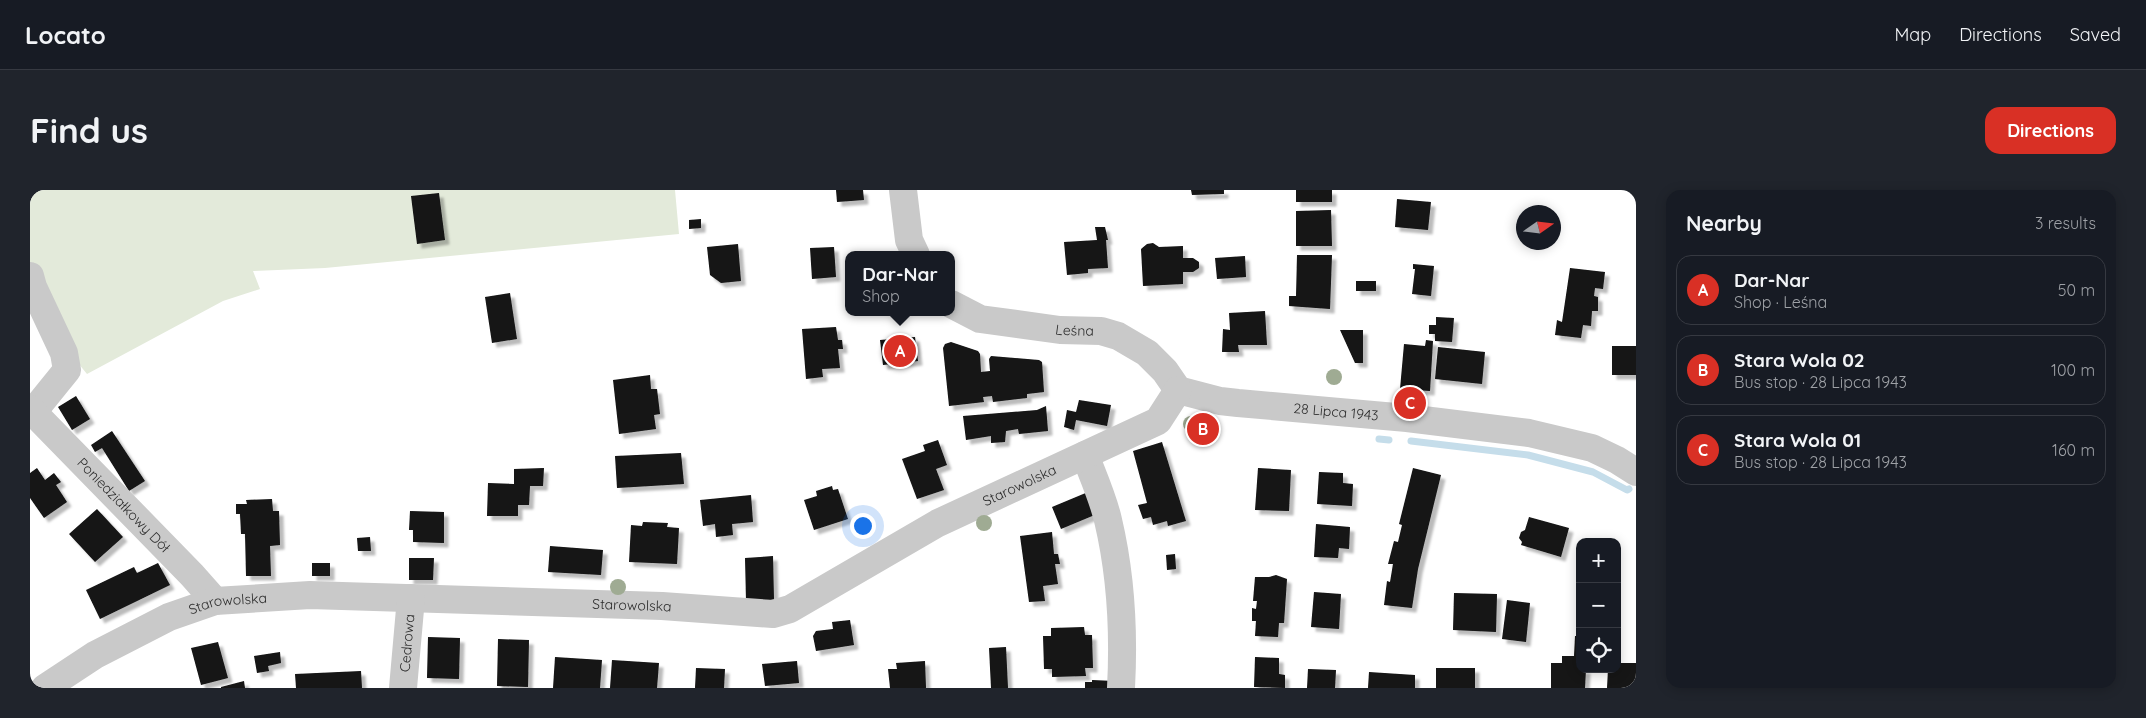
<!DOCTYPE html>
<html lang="en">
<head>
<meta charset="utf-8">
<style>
	:root { --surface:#171b24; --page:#20242c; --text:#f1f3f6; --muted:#9ea1a6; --line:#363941; --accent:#d93025 }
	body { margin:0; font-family:Quicksand,sans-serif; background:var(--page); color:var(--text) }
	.controls { position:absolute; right:15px; bottom:15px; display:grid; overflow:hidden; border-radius:10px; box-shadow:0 2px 12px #0003 }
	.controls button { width:45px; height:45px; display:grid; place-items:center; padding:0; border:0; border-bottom:1px solid var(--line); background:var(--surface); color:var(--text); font:25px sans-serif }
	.compass { position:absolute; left:1486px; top:15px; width:45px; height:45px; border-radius:50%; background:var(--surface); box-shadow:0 2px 12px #0003; rotate:76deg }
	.you { position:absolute; left:832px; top:335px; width:18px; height:18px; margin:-12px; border:4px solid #fff; border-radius:50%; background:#1a73e8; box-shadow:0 0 0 8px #1a73e833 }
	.badge { display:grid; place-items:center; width:32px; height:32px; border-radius:50%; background:var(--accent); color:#fff; font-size:16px; font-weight:700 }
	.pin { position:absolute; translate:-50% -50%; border:2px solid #fff; box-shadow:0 1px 5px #0006 }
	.popup { position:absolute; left:815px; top:61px; width:110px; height:65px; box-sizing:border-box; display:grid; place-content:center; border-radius:10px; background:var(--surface); filter:drop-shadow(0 1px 4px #0005); font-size:16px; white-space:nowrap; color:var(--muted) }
	.popup b { font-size:19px; color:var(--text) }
	.popup::after { content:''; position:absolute; left:50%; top:100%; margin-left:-10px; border:10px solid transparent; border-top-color:var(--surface) }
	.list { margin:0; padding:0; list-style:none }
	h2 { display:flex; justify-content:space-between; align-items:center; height:65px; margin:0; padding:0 20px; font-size:21px }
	h2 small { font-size:16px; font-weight:400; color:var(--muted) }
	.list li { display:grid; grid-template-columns:32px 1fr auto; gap:15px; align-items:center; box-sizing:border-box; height:70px; margin:0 10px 10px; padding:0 10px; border:1px solid var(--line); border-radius:15px }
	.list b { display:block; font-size:19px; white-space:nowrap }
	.list p { margin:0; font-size:16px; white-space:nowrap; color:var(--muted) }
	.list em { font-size:16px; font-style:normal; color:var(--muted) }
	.icon { flex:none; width:28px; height:28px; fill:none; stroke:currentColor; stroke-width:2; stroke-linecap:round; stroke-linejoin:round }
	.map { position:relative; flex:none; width:1606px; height:498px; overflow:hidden; border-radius:15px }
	header { display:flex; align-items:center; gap:30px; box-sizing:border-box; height:70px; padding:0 25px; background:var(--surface); border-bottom:1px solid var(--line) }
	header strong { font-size:24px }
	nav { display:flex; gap:28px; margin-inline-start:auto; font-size:18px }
	.intro { display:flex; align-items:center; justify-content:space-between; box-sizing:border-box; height:120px; padding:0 30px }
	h1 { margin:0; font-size:35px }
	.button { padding:12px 22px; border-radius:15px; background:var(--accent); color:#fff; font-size:18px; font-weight:700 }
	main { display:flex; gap:30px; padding:0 30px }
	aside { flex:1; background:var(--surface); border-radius:15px; box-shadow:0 2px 12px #0003 }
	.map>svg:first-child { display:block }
	.green { fill:#e3eada }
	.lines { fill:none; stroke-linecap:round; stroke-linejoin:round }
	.stream { stroke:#c5ddea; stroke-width:7 }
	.building { fill:#131313; filter:url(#shadow) }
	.minor { stroke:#c9c9c9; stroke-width:28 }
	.tree { fill:#9fab93 }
	.labels { text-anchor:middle; stroke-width:5; stroke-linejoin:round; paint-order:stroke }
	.street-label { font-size:14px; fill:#2c2c2c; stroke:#fff }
</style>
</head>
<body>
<header>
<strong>Locato</strong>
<nav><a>Map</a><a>Directions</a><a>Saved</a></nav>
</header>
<div class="intro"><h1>Find us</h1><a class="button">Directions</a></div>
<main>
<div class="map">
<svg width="1606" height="498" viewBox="0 0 1606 498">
	<defs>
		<filter id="shadow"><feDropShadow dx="4.5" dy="4.5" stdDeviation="1" flood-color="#0004"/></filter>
	</defs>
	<rect width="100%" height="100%" fill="#fff"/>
	<path class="green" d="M 0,0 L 645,0 L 649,44 L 295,78 L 223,81 L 230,99 L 193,111 L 57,184 L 22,141 L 0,96 Z"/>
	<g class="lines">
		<path class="stream" d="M 1349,249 L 1359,250
			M 1381,251 L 1498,265 L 1563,282 L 1597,300 L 1599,299"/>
	</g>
	<path class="building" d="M 806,0 L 833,0 L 834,10 L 807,12 Z
		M 1161,0 L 1194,0 L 1194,4 L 1162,5 Z
		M 1266,0 L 1302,0 L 1302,12 L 1266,12 Z
		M 409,3 L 415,50 L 387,54 L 381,6 Z
		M 1367,9 L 1401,12 L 1398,40 L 1365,37 Z
		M 1301,20 L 1302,56 L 1266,56 L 1266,21 Z
		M 671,29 L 671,38 L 659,39 L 659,30 Z
		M 1065,37 L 1075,37 L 1078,50 L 1076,50 L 1078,78 L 1058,79 L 1058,83 L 1037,85 L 1034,52 L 1067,50 Z
		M 1123,53 L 1129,57 L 1153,56 L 1153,68 L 1163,68 L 1169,72 L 1169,78 L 1163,82 L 1153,82 L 1153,94 L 1113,96 L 1111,59 L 1117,54 Z
		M 708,54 L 711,91 L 691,93 L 680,85 L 677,57 Z
		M 804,57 L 806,87 L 782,89 L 780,58 Z
		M 1267,65 L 1302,65 L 1300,119 L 1259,116 L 1259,106 L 1266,106 Z
		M 1215,66 L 1216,87 L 1187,89 L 1185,68 Z
		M 1383,74 L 1404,76 L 1401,106 L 1382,104 L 1385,79 L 1383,79 Z
		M 1540,78 L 1575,82 L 1573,99 L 1565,98 L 1564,106 L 1568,107 L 1568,121 L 1562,121 L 1561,136 L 1553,135 L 1551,148 L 1525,145 L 1527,130 L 1532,132 Z
		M 1326,91 L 1346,91 L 1346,101 L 1326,101 Z
		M 480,103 L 487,149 L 462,153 L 455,107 Z
		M 1235,121 L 1237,155 L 1208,155 L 1209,162 L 1192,162 L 1193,139 L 1200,140 L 1199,123 Z
		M 1406,127 L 1424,128 L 1422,152 L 1405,151 L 1405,144 L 1399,144 L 1399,135 L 1406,135 Z
		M 806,137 L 808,150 L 812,150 L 813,159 L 808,159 L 810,178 L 792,179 L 793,187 L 776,189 L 772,139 Z
		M 1310,140 L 1333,140 L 1333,173 L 1325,173 Z
		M 885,147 L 888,171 L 853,175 L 850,150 Z
		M 1396,150 L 1403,151 L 1400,201 L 1370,199 L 1374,154 L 1395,156 Z
		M 921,152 L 948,161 L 950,164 L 951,182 L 960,181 L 959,169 L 961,166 L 1009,170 L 1012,172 L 1014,202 L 997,204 L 997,208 L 963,212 L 962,206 L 953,207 L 954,212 L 919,216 L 913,158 L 915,154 Z
		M 1582,156 L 1606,156 L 1606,185 L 1582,185 Z
		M 1408,157 L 1455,162 L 1452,194 L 1405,189 Z
		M 620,185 L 621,199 L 627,199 L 630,224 L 624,225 L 626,239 L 589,244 L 583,190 Z
		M 46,206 L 60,229 L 42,240 L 28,217 Z
		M 1049,210 L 1081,215 L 1077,236 L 1046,230 L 1044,240 L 1034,237 L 1037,220 L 1046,222 Z
		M 1016,216 L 1018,241 L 989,244 L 988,239 L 976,241 L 975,252 L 961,253 L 961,246 L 936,250 L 933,226 L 1007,220 Z
		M 82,241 L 115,291 L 99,301 L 72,258 L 65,262 L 61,255 Z
		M 908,250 L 917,275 L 906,279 L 914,300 L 887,309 L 872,269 L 895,261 L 893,255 Z
		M 1132,252 L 1156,331 L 1138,336 L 1137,331 L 1123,335 L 1121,327 L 1113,329 L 1108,315 L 1117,313 L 1103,261 Z
		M 651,263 L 654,294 L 587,298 L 585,266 Z
		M 7,278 L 15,290 L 24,283 L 31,292 L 26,295 L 37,312 L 14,328 L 0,308 L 0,283 Z
		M 514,278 L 513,296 L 500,296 L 499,315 L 488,315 L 488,326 L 457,326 L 458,293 L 484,294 L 484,279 Z
		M 1228,278 L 1261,280 L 1259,321 L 1225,320 Z
		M 1383,278 L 1411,285 L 1388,379 L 1382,418 L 1354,415 L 1357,391 L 1360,392 L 1363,374 L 1358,374 L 1364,351 L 1368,352 L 1372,335 L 1369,334 Z
		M 1289,282 L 1313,283 L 1313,293 L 1323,294 L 1322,316 L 1287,314 Z
		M 802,296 L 803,300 L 808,299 L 818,329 L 784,340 L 774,310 L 787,306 L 786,301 Z
		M 1058,302 L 1067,324 L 1031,339 L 1022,317 Z
		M 721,305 L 723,332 L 702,334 L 703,345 L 686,347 L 685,334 L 673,336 L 670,310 Z
		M 242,309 L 243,321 L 249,321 L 250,355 L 240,356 L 241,386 L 216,386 L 215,344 L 211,344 L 210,324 L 206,324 L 206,314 L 217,314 L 216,310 Z
		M 67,319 L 93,347 L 65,372 L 39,344 Z
		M 380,321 L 414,322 L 414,353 L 383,352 L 383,340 L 379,340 Z
		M 1499,327 L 1539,338 L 1531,367 L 1491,355 L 1492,352 L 1489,348 L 1491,342 L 1495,340 Z
		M 613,332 L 638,333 L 637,337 L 649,338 L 647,374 L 599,372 L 601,335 L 612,336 Z
		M 1286,334 L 1320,337 L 1319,359 L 1309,358 L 1308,368 L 1284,367 Z
		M 1022,342 L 1024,364 L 1028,364 L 1030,374 L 1025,374 L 1028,394 L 1013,396 L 1015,411 L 999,412 L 990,346 Z
		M 340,347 L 341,361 L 328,361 L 327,348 Z
		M 520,356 L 573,360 L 571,385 L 518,382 Z
		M 1145,364 L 1146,379 L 1137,380 L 1136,365 Z
		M 743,366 L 744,410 L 716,411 L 715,368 Z
		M 379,368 L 404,368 L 403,390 L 379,390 Z
		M 128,373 L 140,395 L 70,429 L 56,400 L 104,377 L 107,383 Z
		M 282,373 L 300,373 L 300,386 L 282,386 Z
		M 1246,385 L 1257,389 L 1254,433 L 1249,433 L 1248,447 L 1225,446 L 1226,431 L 1222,431 L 1222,418 L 1226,419 L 1227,411 L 1223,411 L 1225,387 L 1239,387 Z
		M 1284,402 L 1311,404 L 1309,439 L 1281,437 Z
		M 1424,403 L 1467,404 L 1466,442 L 1423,440 Z
		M 1477,410 L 1500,413 L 1496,452 L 1472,449 Z
		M 820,430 L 824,455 L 786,461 L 783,446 L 786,441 L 803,439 L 802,432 Z
		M 1054,437 L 1055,445 L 1062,445 L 1063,478 L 1055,478 L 1056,486 L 1022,487 L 1022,479 L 1014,479 L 1013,446 L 1021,446 L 1021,438 Z
		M 1545,446 L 1550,446 L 1550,479 L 1556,479 L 1555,498 L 1521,498 L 1521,473 L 1532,473 L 1532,466 L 1544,466 Z
		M 398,447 L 430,448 L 429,489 L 397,488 Z
		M 468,449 L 499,450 L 498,497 L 467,496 Z
		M 188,452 L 198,488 L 171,495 L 161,458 Z
		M 976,457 L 978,498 L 961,498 L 959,458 Z
		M 250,462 L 251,473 L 238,476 L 239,481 L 227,483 L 224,466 Z
		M 525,467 L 572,470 L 570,498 L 523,498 Z
		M 1225,467 L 1249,468 L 1249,484 L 1255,485 L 1255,498 L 1224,497 Z
		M 582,470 L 629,473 L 627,498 L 580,498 Z
		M 767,471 L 769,493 L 735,496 L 732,474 Z
		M 895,471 L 896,498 L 860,498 L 858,479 L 867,479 L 866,473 Z
		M 1587,473 L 1606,473 L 1606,498 L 1577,498 L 1578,479 L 1587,479 Z
		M 666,478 L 695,479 L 694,498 L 665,498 Z
		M 1406,478 L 1445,478 L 1445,498 L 1406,498 Z
		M 1278,479 L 1306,480 L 1305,498 L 1277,498 Z
		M 331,481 L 332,498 L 266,498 L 265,484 Z
		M 1339,482 L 1385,485 L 1385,498 L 1338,498 Z
		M 1062,490 L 1085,491 L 1085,498 L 1055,498 L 1055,492 L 1062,492 Z
		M 214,491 L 215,498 L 191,498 L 191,497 Z"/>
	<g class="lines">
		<g class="minor">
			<path d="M 873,0 L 879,50 L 886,65"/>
			<path d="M 0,86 L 3,97 L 34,163 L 37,180 L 3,222"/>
			<path id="s1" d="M 921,114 L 950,129 L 1030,140 L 1071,141 L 1088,146 L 1117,163 L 1135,181 L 1148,200"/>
			<path id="s2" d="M 1148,200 L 1190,211 L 1208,213 L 1377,228 L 1499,243 L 1562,258 L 1587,270 L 1606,282"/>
			<path id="s3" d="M 0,219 L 162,385 L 185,411"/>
			<path d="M 1055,265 C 1063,286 1073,308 1078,330 C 1091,385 1094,442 1091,498"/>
			<path id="s4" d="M 15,498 L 65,465 L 139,427 L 185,411 L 280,405 L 632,416 L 743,424 L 760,419 L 908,333 L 1128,231 L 1148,200"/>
			<path id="s5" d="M 373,498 L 381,408"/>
		</g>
	</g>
	<g class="tree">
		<circle cx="1304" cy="187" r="8"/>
		<circle cx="1161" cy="234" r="8"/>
		<circle cx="954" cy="333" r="8"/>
		<circle cx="588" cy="397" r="8"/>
	</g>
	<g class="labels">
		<g class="street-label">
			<text dy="5" stroke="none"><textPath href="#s1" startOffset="128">Leśna</textPath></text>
			<text dy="5" stroke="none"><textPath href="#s2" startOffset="160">28 Lipca 1943</textPath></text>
			<text dy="5" stroke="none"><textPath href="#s4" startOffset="1029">Starowolska</textPath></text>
			<text dy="5" stroke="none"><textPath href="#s3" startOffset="134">Poniedziałkowy Dół</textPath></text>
			<text dy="5" stroke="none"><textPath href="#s4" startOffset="204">Starowolska</textPath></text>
			<text dy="5" stroke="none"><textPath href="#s4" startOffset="609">Starowolska</textPath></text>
			<text dy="5" stroke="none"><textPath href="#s5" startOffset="45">Cedrowa</textPath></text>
		</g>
	</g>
</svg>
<div class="controls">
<button>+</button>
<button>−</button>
<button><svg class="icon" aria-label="locate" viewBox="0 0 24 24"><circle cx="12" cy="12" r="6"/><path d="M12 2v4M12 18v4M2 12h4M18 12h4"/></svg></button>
</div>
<svg class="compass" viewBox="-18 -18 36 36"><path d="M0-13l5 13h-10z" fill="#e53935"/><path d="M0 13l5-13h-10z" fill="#9ea1a6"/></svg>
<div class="you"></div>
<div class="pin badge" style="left:870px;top:161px">A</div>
<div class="popup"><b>Dar-Nar</b>Shop</div>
<div class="pin badge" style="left:1173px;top:239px">B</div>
<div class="pin badge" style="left:1380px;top:213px">C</div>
</div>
<aside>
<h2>Nearby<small>3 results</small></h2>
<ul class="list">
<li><span class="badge">A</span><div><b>Dar-Nar</b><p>Shop · Leśna</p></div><em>50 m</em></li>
<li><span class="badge">B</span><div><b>Stara Wola 02</b><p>Bus stop · 28 Lipca 1943</p></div><em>100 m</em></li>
<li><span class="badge">C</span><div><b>Stara Wola 01</b><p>Bus stop · 28 Lipca 1943</p></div><em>160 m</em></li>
</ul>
</aside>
</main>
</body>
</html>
